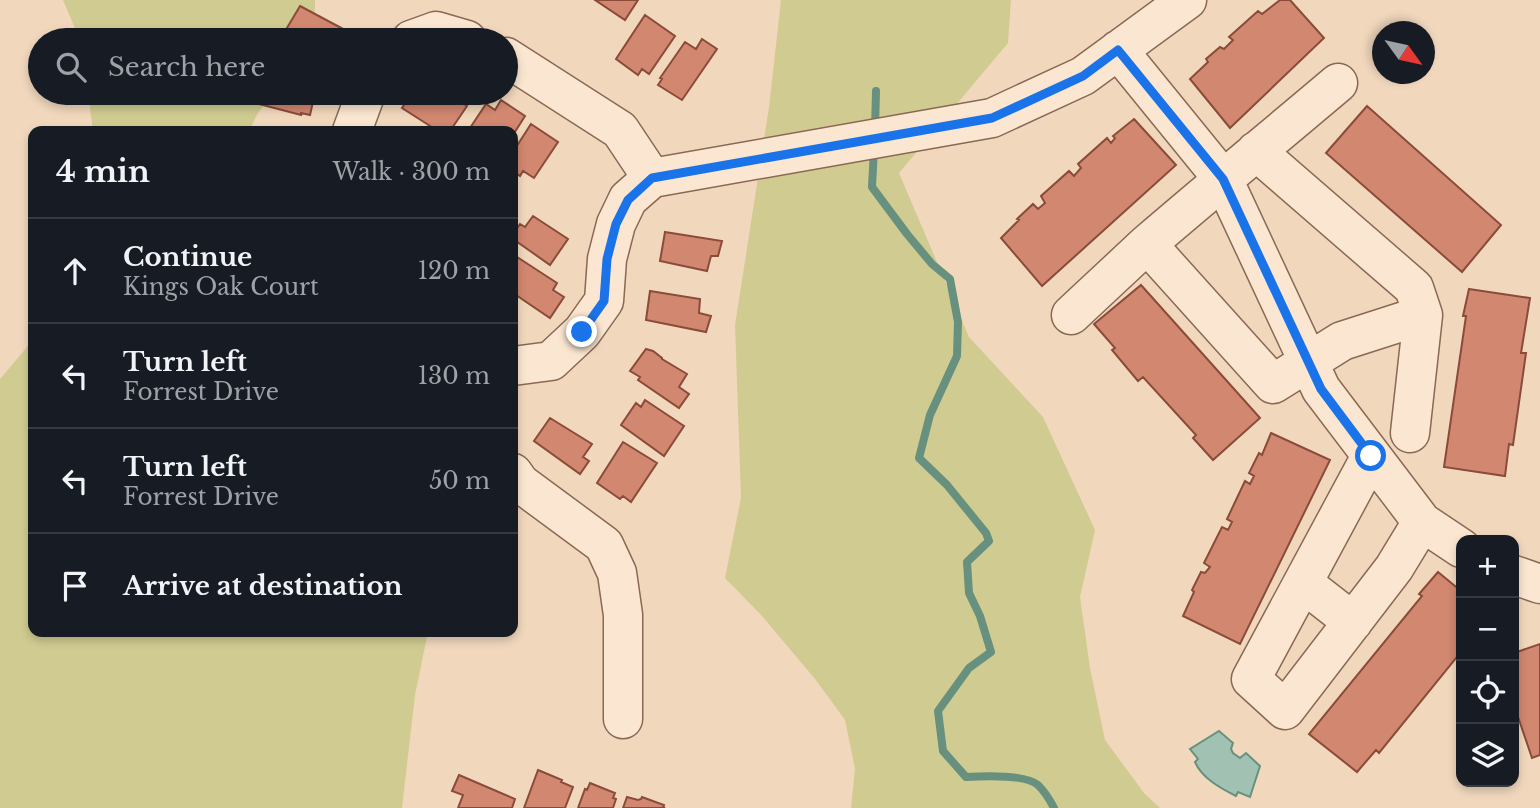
<!DOCTYPE html>
<html lang="en">
<head>
<meta charset="utf-8">
<style>
	:root { --surface:#171b24; --page:#242831; --text:#f1f3f6; --muted:#9ea1a6; --line:#363941 }
	body { margin:0; font-family:"Libre Baskerville",serif; background:var(--page); color:var(--text) }
	.controls { position:absolute; right:21px; bottom:21px; display:grid; overflow:hidden; border-radius:14px; box-shadow:0 4px 10px #0003 }
	.controls button { width:63px; height:63px; display:grid; place-items:center; padding:0; border:0; border-bottom:2px solid var(--line); background:var(--surface); color:var(--text); font:35px sans-serif }
	.compass { position:absolute; left:1372px; top:21px; width:63px; height:63px; border-radius:50%; background:var(--surface); box-shadow:0 4px 10px #0003; rotate:123deg }
	.stop { position:absolute; width:21px; height:21px; margin:-16px; border:5px solid #1a73e8; border-radius:50%; background:#fff }
	.stop.end { background:#1a73e8; border-color:#fff; box-shadow:0 2px 7px #0008 }
	.list { margin:0; padding:0; list-style:none }
	h2 { display:flex; justify-content:space-between; align-items:center; height:91px; margin:0; padding:0 28px; font-size:30px }
	h2 small { font-size:23px; font-weight:400; color:var(--muted) }
	.list li { display:grid; grid-template-columns:46px 1fr auto; gap:21px; align-items:center; box-sizing:border-box; height:105px; padding:0 28px; border-top:2px solid var(--line) }
	.list b { display:block; font-size:26px; white-space:nowrap }
	.list p { margin:0; font-size:23px; white-space:nowrap; color:var(--muted) }
	.list em { font-size:23px; font-style:normal; color:var(--muted) }
	.icon { flex:none; width:38px; height:38px; fill:none; stroke:currentColor; stroke-width:2; stroke-linecap:round; stroke-linejoin:round }
	.map { position:relative; flex:none; width:1540px; height:808px; overflow:hidden }
	.search { position:absolute; background:var(--surface); box-shadow:0 4px 10px #0003; left:28px; top:28px; width:490px; height:77px; display:flex; align-items:center; gap:18px; box-sizing:border-box; padding:0 24px; border-radius:38px; color:var(--muted); font-size:26px }
	.panel { position:absolute; background:var(--surface); box-shadow:0 4px 10px #0003; left:28px; top:126px; width:490px; height:511px; border-radius:14px }
	.map>svg:first-child { display:block }
	.green { fill:#d0cc91 }
	.water { fill:#a1c2b2; stroke:#68907f; stroke-width:2 }
	.lines { fill:none; stroke-linecap:round; stroke-linejoin:round }
	.stream { stroke:#68907f; stroke-width:8 }
	.building { fill:#d28770; stroke:#8b4b39; stroke-width:2 }
	.minor-casing { stroke:#8a6855; stroke-width:41 }
	.minor { stroke:#fbe7d1; stroke-width:38 }
	.route { stroke:#1a73e8; stroke-width:9 }
</style>
</head>
<body>
<div class="map">
<svg width="1540" height="808" viewBox="0 0 1540 808">
	<rect width="100%" height="100%" fill="#f1d8bd"/>
	<path class="green" d="M 63,0 L 315,0 L 315,38 L 313,40 L 80,40 Z
		M 781,0 L 1011,0 L 1008,43 L 899,173 L 969,337 L 1043,417 L 1095,530 L 1080,597 L 1090,668 L 1105,740 L 1144,793 L 1160,808 L 851,808 L 855,769 L 845,720 L 815,679 L 762,616 L 725,578 L 741,498 L 735,325 L 769,107 Z
		M 88,93 L 273,93 L 258,113 L 249,131 L 93,131 Z
		M 33,340 L 33,632 L 428,632 L 415,695 L 402,808 L 0,808 L 0,379 Z"/>
	<path class="water" d="M 1219,731 L 1233,743 L 1231,749 L 1233,753 L 1240,758 L 1246,753 L 1260,766 L 1250,797 L 1238,792 L 1236,796 C 1220,788 1202,778 1195,762 L 1198,759 L 1190,749 Z"/>
	<g class="lines">
		<path class="stream" d="M 875,130 L 876,91
			M 874,149 L 872,187 L 907,234 L 932,264 L 950,279 L 958,322 L 957,356 L 930,415 L 919,458 L 947,485 L 986,533 L 989,541 L 967,562 L 969,593 L 980,616 L 991,652 L 969,668 L 938,711 L 943,751 L 966,777 C 983,776 1025,774 1038,785 C 1044,791 1050,800 1054,808"/>
	</g>
	<path class="building" d="M 595,0 L 638,0 L 625,20 Z
		M 1280,0 L 1290,0 L 1324,38 L 1230,128 L 1190,79 L 1208,62 L 1206,59 L 1220,47 L 1224,49 L 1233,40 L 1229,37 L 1258,11 L 1262,14 Z
		M 300,6 L 345,30 L 339,40 L 284,40 L 281,38 Z
		M 645,15 L 675,36 L 649,74 L 642,69 L 638,75 L 616,59 Z
		M 702,39 L 717,49 L 682,100 L 658,85 L 662,79 L 660,78 L 685,42 L 696,49 Z
		M 262,93 L 315,93 L 310,115 L 301,113 L 301,115 L 259,104 Z
		M 412,93 L 447,93 L 467,106 L 450,131 L 438,131 L 402,108 Z
		M 501,100 L 525,116 L 513,135 L 513,131 L 468,131 L 486,104 L 495,110 Z
		M 1367,106 L 1501,225 L 1462,272 L 1326,153 Z
		M 1134,119 L 1176,165 L 1042,286 L 1001,238 L 1019,220 L 1017,219 L 1033,204 L 1038,209 L 1045,203 L 1041,196 L 1069,171 L 1074,176 L 1081,168 L 1078,164 L 1107,138 L 1111,143 L 1115,138 L 1113,136 Z
		M 531,124 L 558,142 L 534,178 L 523,171 L 520,176 L 513,171 L 513,152 Z
		M 533,216 L 568,239 L 550,265 L 513,239 L 513,234 L 520,224 L 525,227 Z
		M 665,232 L 722,241 L 718,256 L 711,256 L 707,271 L 660,261 Z
		M 514,255 L 557,283 L 553,290 L 564,297 L 550,318 L 513,293 Z
		M 1141,285 L 1260,418 L 1213,460 L 1193,438 L 1196,435 L 1143,377 L 1138,381 L 1112,350 L 1115,348 L 1094,324 Z
		M 1469,289 L 1530,298 L 1521,353 L 1526,353 L 1513,445 L 1509,444 L 1505,476 L 1444,467 L 1466,316 L 1463,316 Z
		M 650,291 L 700,299 L 699,313 L 711,316 L 706,332 L 646,320 Z
		M 646,349 L 653,351 L 662,358 L 662,359 L 687,374 L 679,387 L 689,394 L 679,408 L 638,380 L 640,377 L 630,371 Z
		M 645,400 L 684,426 L 664,456 L 621,425 L 636,403 L 641,407 Z
		M 550,418 L 592,444 L 583,457 L 589,461 L 580,474 L 534,441 Z
		M 1271,433 L 1330,460 L 1240,644 L 1183,616 L 1194,592 L 1192,590 L 1201,572 L 1205,573 L 1210,567 L 1204,563 L 1222,527 L 1228,530 L 1232,522 L 1227,519 L 1245,481 L 1250,484 L 1254,476 L 1249,473 L 1259,453 L 1262,455 Z
		M 623,442 L 657,463 L 631,502 L 623,496 L 620,499 L 597,483 Z
		M 1438,572 L 1461,591 L 1461,652 L 1379,753 L 1376,750 L 1357,772 L 1309,734 L 1422,596 L 1419,594 Z
		M 1540,644 L 1540,755 L 1532,758 L 1514,705 L 1514,653 Z
		M 538,770 L 562,780 L 561,782 L 573,787 L 565,808 L 524,808 Z
		M 459,775 L 515,799 L 512,808 L 458,808 L 463,795 L 452,791 Z
		M 590,783 L 615,793 L 613,798 L 616,799 L 613,808 L 578,808 L 585,789 L 587,790 Z
		M 627,797 L 638,800 L 641,799 L 642,797 L 664,805 L 663,807 L 665,808 L 623,808 Z"/>
	<g class="lines">
		<defs>
			<path id="minor" d="M 411,40 L 436,31 L 467,40
				M 1118,50 L 1223,179 L 1321,389 L 1422,522 L 1461,548
				M 506,57 L 620,130 L 652,178
				M 352,131 L 366,93
				M 1256,151 L 1414,288 L 1423,315 L 1342,341 L 1273,384 L 1147,244 C 1210,190 1274,137 1338,83
				M 1071,315 L 1147,244
				M 513,366 L 551,361 L 582,332 L 604,301 L 607,259 L 616,224 L 628,199 L 652,178 L 992,118 L 1083,76 L 1187,0
				M 1410,433 L 1423,315
				M 1371,456 L 1251,679 L 1285,710 L 1394,568 L 1422,522
				M 513,473 L 520,483 L 604,545 L 617,573 L 623,615 L 623,719
				M 1514,575 L 1540,584
				M 1303,583 L 1353,622"/>
		</defs>
		<use href="#minor" class="minor-casing"/>
		<use href="#minor" class="minor"/>
	</g>
	<g class="lines">
		<path class="route" d="M 582,332 L 604,301 L 607,259 L 616,224 L 628,200 L 652,178 L 992,118 L 1083,76 L 1118,50 L 1223,179 L 1321,389 L 1371,456"/>
	</g>
</svg>
<div class="controls">
<button>+</button>
<button>−</button>
<button><svg class="icon" aria-label="locate" viewBox="0 0 24 24"><circle cx="12" cy="12" r="6"/><path d="M12 2v4M12 18v4M2 12h4M18 12h4"/></svg></button>
<button><svg class="icon" aria-label="layers" viewBox="0 0 24 24"><path d="M12 4l9 5-9 5-9-5zM3 14l9 5 9-5"/></svg></button>
</div>
<svg class="compass" viewBox="-18 -18 36 36"><path d="M0-13l5 13h-10z" fill="#e53935"/><path d="M0 13l5-13h-10z" fill="#9ea1a6"/></svg>
<div class="stop" style="left:1371px;top:456px"></div>
<div class="stop end" style="left:582px;top:332px"></div>
<div class="search"><svg class="icon" aria-label="search" viewBox="0 0 24 24"><circle cx="10" cy="10" r="6"/><path d="M15 15l6 6"/></svg>Search here</div>
<section class="panel">
<h2>4 min<small>Walk · 300 m</small></h2>
<ul class="list">
<li><svg class="icon" aria-label="ahead" viewBox="0 0 24 24"><path d="M12 20V5M6 11l6-6 6 6"/></svg><div><b>Continue</b><p>Kings Oak Court</p></div><em>120 m</em></li>
<li><svg class="icon" aria-label="left" viewBox="0 0 24 24"><path d="M17 20v-9H6M10 6l-5 5 5 5"/></svg><div><b>Turn left</b><p>Forrest Drive</p></div><em>130 m</em></li>
<li><svg class="icon" aria-label="left" viewBox="0 0 24 24"><path d="M17 20v-9H6M10 6l-5 5 5 5"/></svg><div><b>Turn left</b><p>Forrest Drive</p></div><em>50 m</em></li>
<li><svg class="icon" aria-label="arrive" viewBox="0 0 24 24"><path d="M6 21V4h12l-3 4 3 4H6"/></svg><div><b>Arrive at destination</b></div></li>
</ul>
</section>
</div>
</body>
</html>
